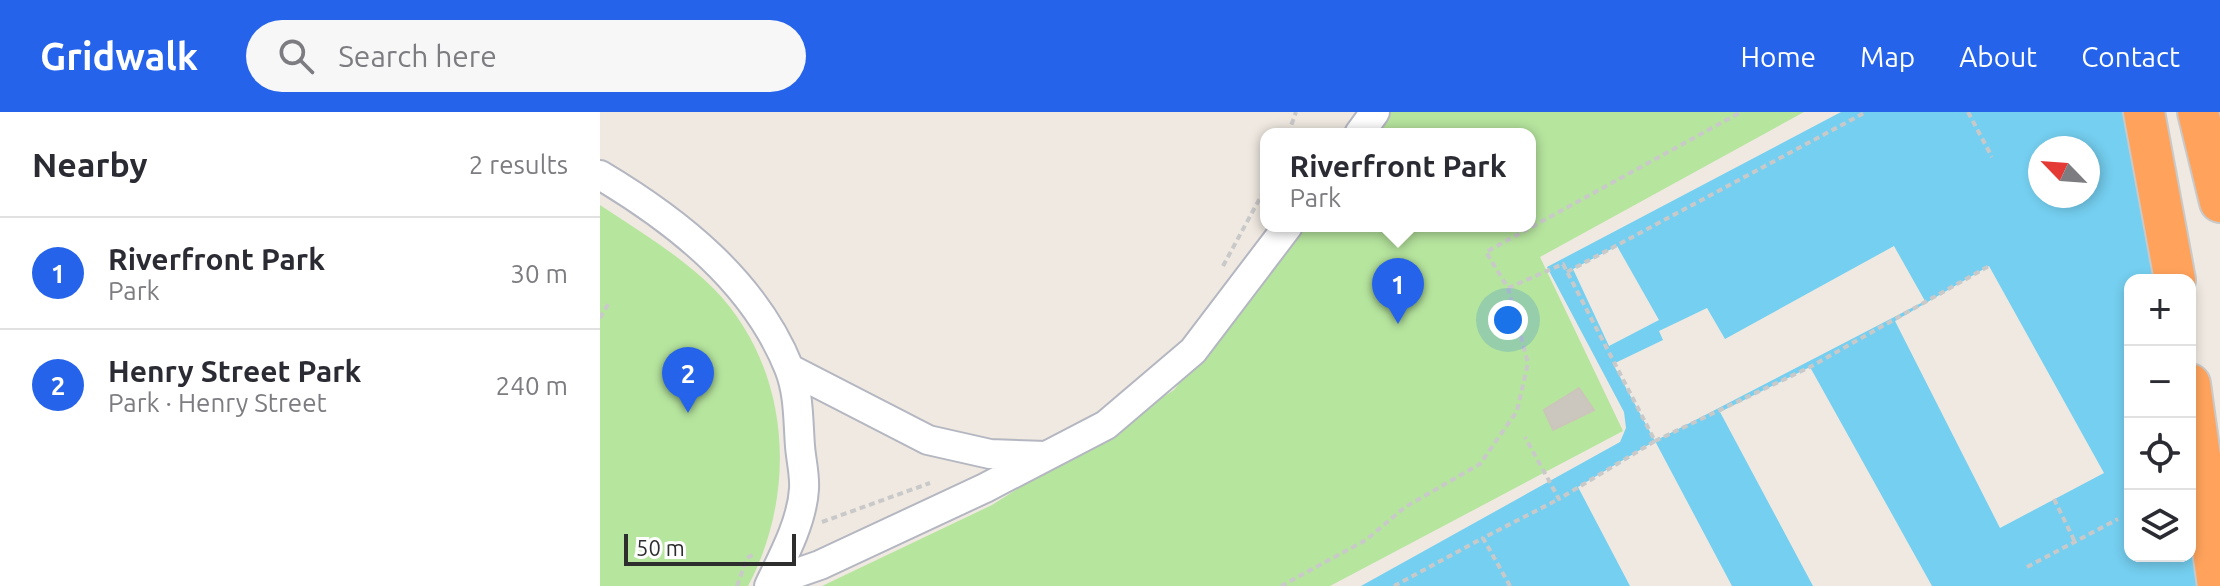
<!DOCTYPE html>
<html lang="en">
<head>
<meta charset="utf-8">
<style>
	:root { --surface:#fff; --page:#f7f7f7; --text:#2b2b33; --muted:#7c7c81; --line:#e1e1e2; --accent:#2563eb }
	body { margin:0; font-family:Ubuntu,sans-serif; background:var(--page); color:var(--text) }
	.controls { position:absolute; right:24px; bottom:24px; display:grid; overflow:hidden; border-radius:16px; box-shadow:0 4px 12px #0003 }
	.controls button { width:72px; height:72px; display:grid; place-items:center; padding:0; border:0; border-bottom:2px solid var(--line); background:var(--surface); color:var(--text); font:40px sans-serif }
	.compass { position:absolute; left:1428px; top:24px; width:72px; height:72px; border-radius:50%; background:var(--surface); box-shadow:0 4px 12px #0003; rotate:295deg }
	.scale { position:absolute; left:24px; bottom:20px; width:172px; box-sizing:border-box; padding-left:8px; border:4px solid #2e2e2e; border-top:0; font-size:22px; line-height:28px; white-space:nowrap; color:#2e2e2e; -webkit-text-stroke:6px #fff; paint-order:stroke }
	.you { position:absolute; left:908px; top:208px; width:28px; height:28px; margin:-20px; border:6px solid #fff; border-radius:50%; background:#1a73e8; box-shadow:0 0 0 12px #1a73e833 }
	.badge { display:grid; place-items:center; width:52px; height:52px; border-radius:50%; background:var(--accent); color:#fff; font-size:26px; font-weight:700 }
	.pin { position:absolute; translate:-50% -66px; filter:drop-shadow(0 2px 4px #0008) }
	.pin::after { content:''; position:absolute; top:42px; width:28px; height:24px; background:inherit; clip-path:polygon(0 0,100% 0,50% 100%) }
	.popup { position:absolute; left:660px; top:16px; width:276px; height:104px; box-sizing:border-box; display:grid; place-content:center; border-radius:16px; background:var(--surface); filter:drop-shadow(0 2px 6px #0005); font-size:26px; white-space:nowrap; color:var(--muted) }
	.popup b { font-size:30px; color:var(--text) }
	.popup::after { content:''; position:absolute; left:50%; top:100%; margin-left:-16px; border:16px solid transparent; border-top-color:var(--surface) }
	.list { margin:0; padding:0; list-style:none }
	h2 { display:flex; justify-content:space-between; align-items:center; height:104px; margin:0; padding:0 32px; font-size:34px }
	h2 small { font-size:26px; font-weight:400; color:var(--muted) }
	.list li { display:grid; grid-template-columns:52px 1fr auto; gap:24px; align-items:center; box-sizing:border-box; height:112px; padding:0 32px; border-top:2px solid var(--line) }
	.list b { display:block; font-size:30px; white-space:nowrap }
	.list p { margin:0; font-size:26px; white-space:nowrap; color:var(--muted) }
	.list em { font-size:26px; font-style:normal; color:var(--muted) }
	.icon { flex:none; width:44px; height:44px; fill:none; stroke:currentColor; stroke-width:2; stroke-linecap:round; stroke-linejoin:round }
	.map { position:relative; flex:none; width:1620px; height:474px; overflow:hidden }
	header { display:flex; align-items:center; gap:48px; box-sizing:border-box; height:112px; padding:0 40px; background:var(--accent); color:#fff }
	header strong { font-size:38px }
	nav { display:flex; gap:44px; margin-inline-start:auto; font-size:28px }
	.search { width:560px; height:72px; background:var(--page); display:flex; align-items:center; gap:20px; box-sizing:border-box; padding:0 28px; border-radius:44px; color:var(--muted); font-size:30px }
	main { display:flex }
	aside { flex:1; background:var(--surface) }
	.map>svg:first-child { display:block }
	.green { fill:#b6e59e }
	.water { fill:#75cff0; fill-rule:evenodd }
	.pier { fill:#efe9e1 }
	.building { fill:#cbc7bf; stroke:#cbc5ba; stroke-width:2 }
	.lines { fill:none; stroke-linecap:round; stroke-linejoin:round }
	.minor-casing { stroke:#b4b7c1; stroke-width:32 }
	.highway-casing { stroke:#c9c9c9; stroke-width:44 }
	.path { stroke:#c9c9c9; stroke-width:4; stroke-dasharray:6 4; stroke-linecap:butt }
	.minor { stroke:#fff; stroke-width:28 }
	.highway { stroke:#ffa35c; stroke-width:40 }
</style>
</head>
<body>
<header>
<strong>Gridwalk</strong>
<div class="search"><svg class="icon" aria-label="search" viewBox="0 0 24 24"><circle cx="10" cy="10" r="6"/><path d="M15 15l6 6"/></svg>Search here</div>
<nav><a>Home</a><a>Map</a><a>About</a><a>Contact</a></nav>
</header>
<main>
<aside>
<h2>Nearby<small>2 results</small></h2>
<ul class="list">
<li><span class="badge">1</span><div><b>Riverfront Park</b><p>Park</p></div><em>30 m</em></li>
<li><span class="badge">2</span><div><b>Henry Street Park</b><p>Park · Henry Street</p></div><em>240 m</em></li>
</ul>
</aside>
<div class="map">
<svg width="1620" height="474" viewBox="0 0 1620 474">
	<rect width="100%" height="100%" fill="#efe9e1"/>
	<path class="green" d="M 789,0 L 1204,0 L 940,145 L 1023,319 L 730,474 L 222,474 L 392,393 L 574,278 L 701,114 L 930,114 L 930,22 L 772,22 Z
		M 0,93 C 39,119 80,143 114,177 C 191,256 198,380 148,474 L 0,474 Z"/>
	<path class="water" d="M 1241,0 L 1620,0 L 1620,474 L 761,474 L 1020,330 L 1026,316 L 1024,300 L 947,155 ZM 1440,36 L 1488,36 L 1488,84 L 1440,84 ZM 1530,168 L 1590,168 L 1590,444 L 1530,444 Z"/>
	<path class="pier" d="M 1542,0 L 1620,0 L 1620,474 L 1590,293 L 1590,168 Z
		M 1017,134 L 1059,208 L 1009,234 L 973,157 Z
		M 1294,134 L 1325,189 L 1055,329 L 1132,474 L 1030,474 L 978,375 L 1055,329 L 1013,252 L 1063,228 L 1059,219 L 1107,196 L 1125,227 Z
		M 1389,154 L 1504,361 L 1400,416 L 1295,209 Z
		M 1210,255 L 1332,474 L 1213,474 L 1120,300 Z"/>
	<path class="building" d="M 979,276 L 994,298 L 953,318 L 944,298 Z"/>
	<g class="lines">
		<defs>
			<path id="minor" d="M 759,22 L 775,0
				M 0,63 C 77,109 154,169 189,256 C 199,281 198,308 200,334 C 201,348 205,363 204,377 C 202,410 183,445 169,474
				M 190,257 L 328,328 L 390,342 L 446,344
				M 171,470 L 220,453 L 385,376 L 506,313 L 593,239 L 688,114"/>
			<path id="highway" d="M 1544,0 L 1575,168
				M 1598,0 L 1620,90
				M 1590,272 L 1618,474"/>
		</defs>
		<use href="#minor" class="minor-casing"/>
		<use href="#highway" class="highway-casing"/>
		<path class="path" d="M 1368,0 L 1392,45
			M 688,22 L 696,0
			M 623,154 L 666,75
			M 967,160 L 1266,0
			M 908,176 L 963,152 L 1055,329 L 959,387 L 925,325
			M 0,206 L 10,189
			M 1055,329 L 1210,255 L 1389,154
			M 1454,387 L 1475,430
			M 222,410 L 330,371
			M 1427,455 L 1518,407
			M 137,474 L 147,446 L 156,441
			M 681,474 L 766,428 L 805,395 L 880,352 L 917,299 L 928,251 L 908,176 L 886,140 L 1141,0
			M 794,474 L 883,426
			M 910,474 L 883,426 L 959,387"/>
		<use href="#minor" class="minor"/>
		<use href="#highway" class="highway"/>
	</g>
</svg>
<div class="controls">
<button>+</button>
<button>−</button>
<button><svg class="icon" aria-label="locate" viewBox="0 0 24 24"><circle cx="12" cy="12" r="6"/><path d="M12 2v4M12 18v4M2 12h4M18 12h4"/></svg></button>
<button><svg class="icon" aria-label="layers" viewBox="0 0 24 24"><path d="M12 4l9 5-9 5-9-5zM3 14l9 5 9-5"/></svg></button>
</div>
<svg class="compass" viewBox="-18 -18 36 36"><path d="M0-13l5 13h-10z" fill="#e53935"/><path d="M0 13l5-13h-10z" fill="#7c7c81"/></svg>
<div class="scale">50 m</div>
<div class="you"></div>
<div class="pin badge" style="left:798px;top:212px">1</div>
<div class="popup"><b>Riverfront Park</b>Park</div>
<div class="pin badge" style="left:88px;top:301px">2</div>
</div>
</main>
</body>
</html>
